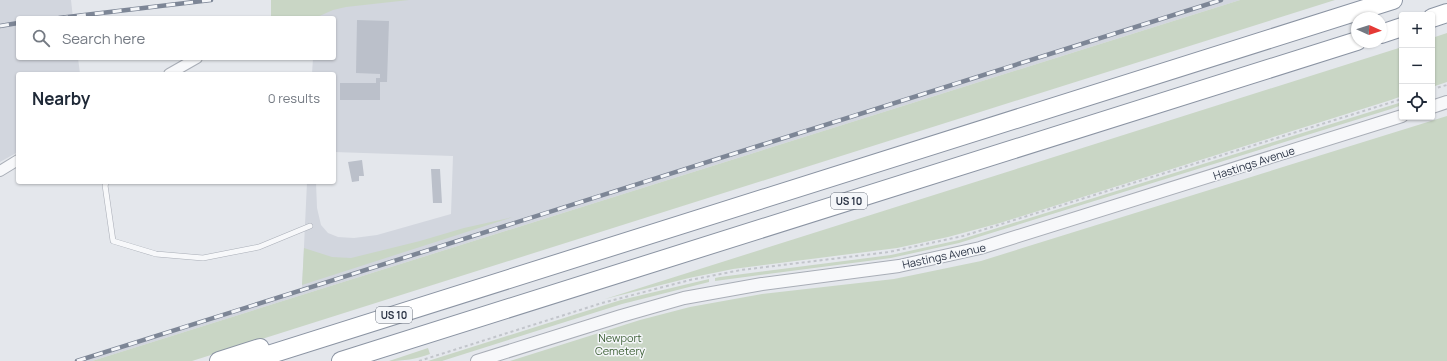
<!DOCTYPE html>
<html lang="en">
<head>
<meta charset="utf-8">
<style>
	:root { --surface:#fff; --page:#f6f6f7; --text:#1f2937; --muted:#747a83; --line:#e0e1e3 }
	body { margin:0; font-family:Manrope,sans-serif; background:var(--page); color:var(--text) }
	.controls { position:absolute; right:12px; top:12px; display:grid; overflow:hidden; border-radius:4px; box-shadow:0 1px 3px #0004 }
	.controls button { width:36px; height:36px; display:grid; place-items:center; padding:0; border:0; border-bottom:1px solid var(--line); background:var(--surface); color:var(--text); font:20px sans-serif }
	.compass { position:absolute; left:1351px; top:12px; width:36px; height:36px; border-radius:50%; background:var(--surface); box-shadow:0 1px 3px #0004; rotate:93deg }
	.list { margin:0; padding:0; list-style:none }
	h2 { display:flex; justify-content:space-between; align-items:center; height:52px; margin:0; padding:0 16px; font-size:17px }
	h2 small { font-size:13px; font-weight:400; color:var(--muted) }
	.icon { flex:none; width:22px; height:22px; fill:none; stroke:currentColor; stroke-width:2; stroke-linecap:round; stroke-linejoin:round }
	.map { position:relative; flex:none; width:1447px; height:361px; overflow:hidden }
	.search { position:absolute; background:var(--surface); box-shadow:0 1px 3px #0004; left:16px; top:16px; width:320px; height:44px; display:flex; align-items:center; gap:10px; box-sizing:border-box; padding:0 14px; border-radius:4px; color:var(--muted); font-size:15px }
	.panel { position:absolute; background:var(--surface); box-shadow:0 1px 3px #0004; left:16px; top:72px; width:320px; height:112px; border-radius:4px }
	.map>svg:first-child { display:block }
	.built { fill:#d2d6de }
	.green { fill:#c9d6c5 }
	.building { fill:#bbc0ca }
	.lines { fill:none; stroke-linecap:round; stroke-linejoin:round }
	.service-casing { stroke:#a9aeb7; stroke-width:6 }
	.minor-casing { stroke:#a9aeb7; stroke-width:12 }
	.tertiary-casing { stroke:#a9aeb7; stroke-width:14 }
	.motorway-casing { stroke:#8b94a3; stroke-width:20 }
	.path { stroke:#c2c5cb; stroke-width:2; stroke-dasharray:3 3; stroke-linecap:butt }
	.service { stroke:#f7f8fa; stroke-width:5 }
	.minor { stroke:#f7f8fa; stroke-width:10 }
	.tertiary { stroke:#f7f8fa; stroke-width:12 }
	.motorway { stroke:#fff; stroke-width:18 }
	.rail-casing { stroke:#7d8696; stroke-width:4.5 }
	.rail { stroke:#f4f6f9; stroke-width:3; stroke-dasharray:9; stroke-linecap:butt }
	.labels { text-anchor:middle; stroke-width:3; stroke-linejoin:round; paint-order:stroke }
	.shield { fill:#f4f6f9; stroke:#676e7b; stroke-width:1 }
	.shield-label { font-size:10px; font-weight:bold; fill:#2b3445 }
	.street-label { font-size:11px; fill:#2b3445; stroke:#f4f6f9 }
	.park-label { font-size:11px; fill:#3f6138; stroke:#f4f6f9 }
</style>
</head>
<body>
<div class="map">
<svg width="1447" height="361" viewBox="0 0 1447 361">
	<rect width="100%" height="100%" fill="#e4e7ec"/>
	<path class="built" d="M 0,0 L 71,0 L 73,18 L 18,18 L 18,58 L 78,58 L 80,74 L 18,74 L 18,152 L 0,162 Z
		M 316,0 L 1240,0 L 92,361 L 77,361 L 302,290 L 307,182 L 316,182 L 317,208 L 321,225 L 328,233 L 338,237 L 354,238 L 377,235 L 451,214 L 453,156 L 334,152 L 334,74 L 312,74 L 313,58 L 334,58 L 334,18 L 315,18 Z"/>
	<path class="green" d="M 271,0 L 409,0 L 346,7 L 333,10 L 315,18 L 271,18 Z
		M 1240,0 L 1335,0 L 192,361 L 92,361 Z
		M 1447,33 L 1447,82 L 1432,87 L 1432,38 Z
		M 1402,47 L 1402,96 L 1391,100 L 1000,223 L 948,237 L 897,248 L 733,269 L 689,278 L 605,299 Z
		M 1402,102 L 1402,105 L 1391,109 L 959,243 L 891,258 L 715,281 L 715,278 L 720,277 L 891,255 L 959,240 Z
		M 1447,116 L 1447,361 L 510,361 L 640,320 L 690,307 L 762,294 L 894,279 L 981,261 Z
		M 513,217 L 302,285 L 304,248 L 332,257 L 351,258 L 420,241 L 464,228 Z
		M 709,279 L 709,282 L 622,304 L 442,361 L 428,361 L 621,300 Z
		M 428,348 L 430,354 C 416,359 404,361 389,361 Z"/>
	<path class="building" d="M 357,20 L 389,21 L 387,82 L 380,82 L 380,100 L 340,100 L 340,83 L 376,83 L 376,78 L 380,78 L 380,74 L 356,73 Z
		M 362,160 L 364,176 L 359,176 L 359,181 L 352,182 L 348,162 Z
		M 431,169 L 440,169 L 442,203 L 433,203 Z"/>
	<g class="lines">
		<defs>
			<path id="service" d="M 107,182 L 105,185 L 113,241 L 156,254 L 203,258 L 259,247 L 310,226"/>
			<path id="minor" d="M 169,74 L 197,58
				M 0,171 L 18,160"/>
			<path id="tertiary" d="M 1432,107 L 1447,102
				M 477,361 L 621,316 L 684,298 L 762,284 L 899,266 L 980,248 L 1402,116"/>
			<path id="motorway" d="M 1432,18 L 1447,13
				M 1381,34 L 1402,27
				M 219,361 L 260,348
				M 249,361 L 1393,0
				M 341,361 L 1357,41"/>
		</defs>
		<use href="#service" class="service-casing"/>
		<use href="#minor" class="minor-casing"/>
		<use href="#tertiary" class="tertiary-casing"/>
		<use href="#motorway" class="motorway-casing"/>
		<path class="path" d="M 1432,89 L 1447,85
			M 419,361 L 602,303 L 690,280 L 741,270 L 889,252 L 963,236 L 1402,99"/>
		<use href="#service" class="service"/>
		<use href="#minor" class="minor"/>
		<use href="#tertiary" class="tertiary"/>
		<use href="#motorway" class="motorway"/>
		<defs>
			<path id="rail" d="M 59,18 L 211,0
				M 0,26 L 18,23
				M 77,361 L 1221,0"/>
		</defs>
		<use href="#rail" class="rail-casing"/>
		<use href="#rail" class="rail"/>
	</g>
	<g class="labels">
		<g class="shield">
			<rect x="831" y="193" width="36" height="16" rx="3"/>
			<rect x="376" y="307" width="36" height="16" rx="3"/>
		</g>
		<g class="shield-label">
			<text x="849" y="205">US 10</text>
			<text x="394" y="319">US 10</text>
		</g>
		<g class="street-label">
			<text transform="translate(1254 163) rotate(-18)" y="4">Hastings Avenue</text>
			<text transform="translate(944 256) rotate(-12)" y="4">Hastings Avenue</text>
		</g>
		<g class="park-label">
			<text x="620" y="342">Newport<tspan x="620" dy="13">Cemetery</tspan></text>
		</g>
	</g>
</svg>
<div class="controls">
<button>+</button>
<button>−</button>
<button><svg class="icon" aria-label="locate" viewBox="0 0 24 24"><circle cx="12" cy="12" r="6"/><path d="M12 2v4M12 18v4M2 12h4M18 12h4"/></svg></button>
</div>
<svg class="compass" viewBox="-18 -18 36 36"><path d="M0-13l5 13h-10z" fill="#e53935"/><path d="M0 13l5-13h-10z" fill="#747a83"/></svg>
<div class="search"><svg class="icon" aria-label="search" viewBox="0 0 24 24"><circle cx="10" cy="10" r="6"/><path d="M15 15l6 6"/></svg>Search here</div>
<section class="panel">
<h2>Nearby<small>0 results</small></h2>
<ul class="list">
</ul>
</section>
</div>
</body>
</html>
